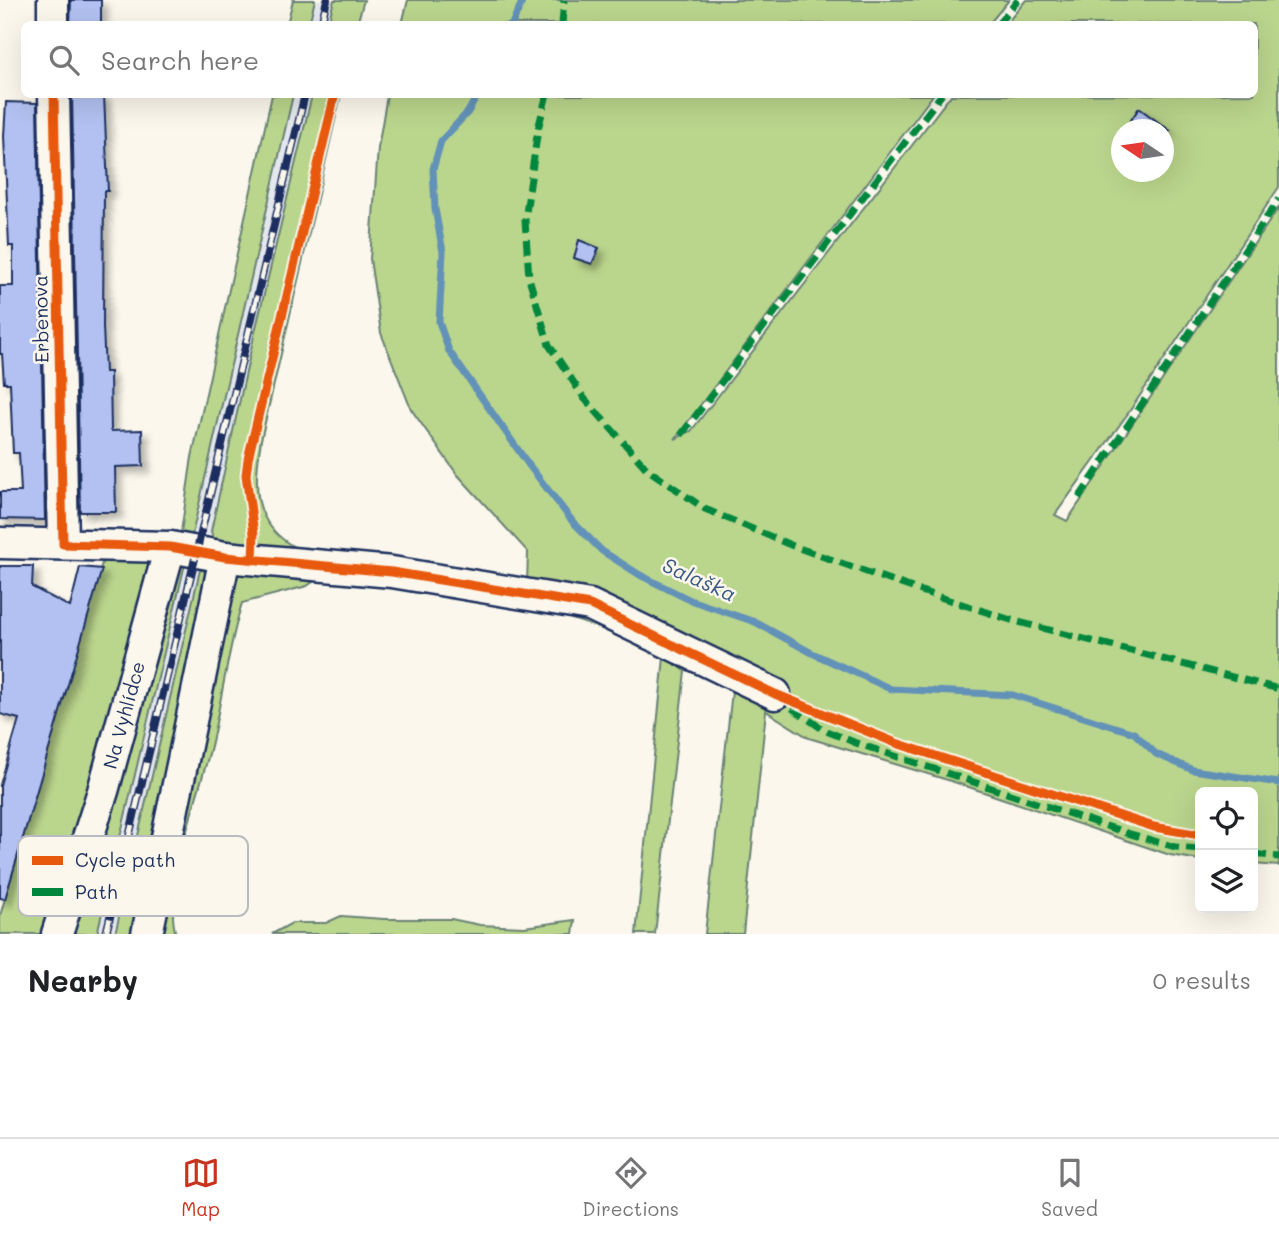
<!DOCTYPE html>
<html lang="en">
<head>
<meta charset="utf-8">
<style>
	:root { --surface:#fff; --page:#f6f6f6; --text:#202124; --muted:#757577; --line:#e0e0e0; --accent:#c8321e }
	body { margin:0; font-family:Mali,sans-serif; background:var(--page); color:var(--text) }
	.controls { position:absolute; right:21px; bottom:21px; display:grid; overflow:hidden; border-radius:10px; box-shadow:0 7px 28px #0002 }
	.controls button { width:63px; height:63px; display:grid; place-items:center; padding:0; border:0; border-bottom:2px solid var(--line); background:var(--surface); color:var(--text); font:35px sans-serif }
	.compass { position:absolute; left:1111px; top:119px; width:63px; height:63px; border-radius:50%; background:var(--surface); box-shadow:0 7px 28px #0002; rotate:283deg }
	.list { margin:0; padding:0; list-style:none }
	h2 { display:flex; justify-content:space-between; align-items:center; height:91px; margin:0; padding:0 28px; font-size:30px }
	h2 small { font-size:23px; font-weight:400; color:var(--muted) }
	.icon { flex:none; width:38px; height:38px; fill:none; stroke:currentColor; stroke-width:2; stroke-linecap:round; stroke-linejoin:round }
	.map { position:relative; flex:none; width:1279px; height:934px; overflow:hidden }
	.search { position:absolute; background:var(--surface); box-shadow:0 7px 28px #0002; left:21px; right:21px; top:21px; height:77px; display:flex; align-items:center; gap:18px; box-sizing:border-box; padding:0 24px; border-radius:10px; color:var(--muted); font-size:26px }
	.sheet { height:203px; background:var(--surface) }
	nav { display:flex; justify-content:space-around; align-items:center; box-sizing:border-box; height:98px; border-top:2px solid var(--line); background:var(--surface); font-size:19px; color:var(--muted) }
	nav a { display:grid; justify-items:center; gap:4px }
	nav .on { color:var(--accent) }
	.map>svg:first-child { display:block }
	.built { fill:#e5e7ee }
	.green { fill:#bad58c; stroke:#6a8275; stroke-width:2; fill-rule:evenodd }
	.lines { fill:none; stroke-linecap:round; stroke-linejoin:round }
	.stream { stroke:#6292b8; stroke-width:7 }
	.building { fill:#b2c1f1; stroke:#1b2f5e; stroke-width:2; filter:url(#shadow) }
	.minor-casing { stroke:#1b2f5e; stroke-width:35 }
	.minor { stroke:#fbf7ec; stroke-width:30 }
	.rail-casing { stroke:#1b2f5e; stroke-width:8 }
	.rail { stroke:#fbf7ec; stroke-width:5; stroke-dasharray:16; stroke-linecap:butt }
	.quiet { stroke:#00873e; stroke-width:7; stroke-dasharray:14 7; stroke-linecap:butt }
	.cycleway-casing { stroke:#fbf7ec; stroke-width:13 }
	.cycleway { stroke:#e8590c; stroke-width:9 }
	.labels { text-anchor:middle; stroke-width:5; stroke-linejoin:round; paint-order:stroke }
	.street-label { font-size:19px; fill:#1b2f5e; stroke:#fbf7ec }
	.water-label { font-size:21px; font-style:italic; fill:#395884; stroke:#fbf7ec }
	.key { fill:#fbf7ec; stroke:#b8bbc1; stroke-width:2 }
	.key-label { font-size:19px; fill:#1b2f5e }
</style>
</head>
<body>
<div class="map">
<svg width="1279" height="934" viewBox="0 0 1279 934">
	<defs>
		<filter id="shadow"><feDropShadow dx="6" dy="6" stdDeviation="3.5" flood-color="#0004"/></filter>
	</defs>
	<rect width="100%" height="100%" fill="#fbf7ec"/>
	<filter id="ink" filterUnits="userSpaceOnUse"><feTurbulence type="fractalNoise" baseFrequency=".0143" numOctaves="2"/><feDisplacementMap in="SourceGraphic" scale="14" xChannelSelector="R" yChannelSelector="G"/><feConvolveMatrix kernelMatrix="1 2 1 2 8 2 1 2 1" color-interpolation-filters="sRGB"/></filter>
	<g filter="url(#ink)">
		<path class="built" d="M 315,0 L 334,0 L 328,24 L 309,24 Z
			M 293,95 L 312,95 L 229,445 L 211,531 L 196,586 L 115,934 L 97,934 Z"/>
		<path class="green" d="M 293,0 L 315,0 L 309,24 L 287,24 Z
			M 334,0 L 364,0 L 357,24 L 328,24 Z
			M 408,0 L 1009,0 L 989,24 L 402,24 Z
			M 1026,0 L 1279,0 L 1279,187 L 1129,412 L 1055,515 L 1067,521 L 1279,207 L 1279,866 L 1253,864 L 1253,792 L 1200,792 L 1200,860 L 1170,855 L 951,781 L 809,738 L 766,711 L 743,934 L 705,934 L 732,691 L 672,661 L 685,671 L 655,934 L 636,934 L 664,657 L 615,633 L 547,611 L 320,577 L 307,586 L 242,603 C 227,652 222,701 210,750 C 199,793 162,894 176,934 L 164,934 L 161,923 L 214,543 L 211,531 L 254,336 L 312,95 L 341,95 L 261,440 C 254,486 251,523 296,548 L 527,584 L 528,552 L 457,474 L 411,409 L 381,333 L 370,259 L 378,148 L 387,95 L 933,95 L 675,439 L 691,431 L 951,95 L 1254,94 L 1254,24 L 1006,24 ZM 1122,130 L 1164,130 L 1164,172 L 1122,172 Z
			M 272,95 L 293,95 L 192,535 L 181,532 L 192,457 Z
			M 104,556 L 171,566 L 186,560 L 97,934 L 0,934 L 0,916 Z
			M 200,570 L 203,570 L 209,577 L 147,934 L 115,934 Z
			M 341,916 L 384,919 L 451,919 L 480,925 L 524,927 L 575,920 L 573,934 L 272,934 L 292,923 L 326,923 Z"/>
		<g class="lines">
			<path class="stream" d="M 512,24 L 523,0
				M 478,94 L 468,112 L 441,141 L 433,169 L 435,209 L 443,252 L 439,322 L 449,351 L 528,464 L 573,522 L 602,551 L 640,575 L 690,600 L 755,622 L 812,653 L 891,689 L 1013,695 L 1134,733 L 1156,754 L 1193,770 L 1279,783"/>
		</g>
		<path class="building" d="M 71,0 L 101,0 L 101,24 L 70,24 Z
			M 72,94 L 104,94 L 108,191 L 104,191 L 103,326 L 105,372 L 110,372 L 111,431 L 142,430 L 143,466 L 115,467 L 116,512 L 80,512 Z
			M 6,102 L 37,103 L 45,520 L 0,519 L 0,492 L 21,492 L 19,453 L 13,453 L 10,383 L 4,383 L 2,354 L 0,354 L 0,286 L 13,286 L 13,246 L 9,246 L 4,136 Z
			M 1139,108 L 1169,130 L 1139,130 L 1129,123 Z
			M 579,240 L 599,248 L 592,264 L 574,258 Z
			M 0,566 L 33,566 L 32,587 L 70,607 L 80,567 L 102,569 L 5,899 L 0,898 L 0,785 L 19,719 L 0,714 Z"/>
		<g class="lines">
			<defs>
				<g id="minor">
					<path d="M 53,0 L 53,24"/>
					<path d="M 54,94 L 63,544"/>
					<path d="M 0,543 L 170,547 L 225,557 L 392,572 L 590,605 L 775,694"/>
					<path id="s1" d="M 57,934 L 103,791 L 170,547"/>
					<path d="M 147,934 L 225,557"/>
				</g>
			</defs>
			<use href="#minor" class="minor-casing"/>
			<use href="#minor" class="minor"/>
			<defs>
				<path id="rail" d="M 321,24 L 327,0
					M 106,934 L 305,94"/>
			</defs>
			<use href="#rail" class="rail-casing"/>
			<use href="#rail" class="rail"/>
			<path class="quiet" d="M 562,24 L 564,0
				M 998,24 L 1018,0
				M 547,94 L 538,129 L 525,220 L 529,278 L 549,345 L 584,398 L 647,469 L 705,509 L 793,546 L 915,589 L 1011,620 L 1279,689
				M 681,435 L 942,94
				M 1079,498 L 1279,199
				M 792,708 L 824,730 L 856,743 L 1127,833 L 1175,847 L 1200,849
				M 1253,854 L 1279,857"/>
			<defs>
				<path id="cycleway" d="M 54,94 L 63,544 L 170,547 L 225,557 L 392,572 L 590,605 L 775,694 L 896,743 L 1154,827 L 1200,835
					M 253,560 L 254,534 L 246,475 L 248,459 L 335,94"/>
			</defs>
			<use href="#cycleway" class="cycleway-casing"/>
			<use href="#cycleway" class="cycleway"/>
		</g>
	</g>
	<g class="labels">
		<g class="street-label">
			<text transform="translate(41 319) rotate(-91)" y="7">Erbenova</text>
			<text dy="7" stroke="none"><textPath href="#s1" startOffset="229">Na Vyhlídce</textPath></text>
		</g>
		<g class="water-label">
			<text transform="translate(699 580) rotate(24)" y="7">Salaška</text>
		</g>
	</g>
	<rect x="18" y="836" width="230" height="80" rx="10" class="key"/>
	<rect x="32" y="856" width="31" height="9" fill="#e8590c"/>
	<rect x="32" y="888" width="31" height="8" fill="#00873e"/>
	<g class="key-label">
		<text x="75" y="867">Cycle path</text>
		<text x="75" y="899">Path</text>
	</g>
</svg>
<div class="controls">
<button><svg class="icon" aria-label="locate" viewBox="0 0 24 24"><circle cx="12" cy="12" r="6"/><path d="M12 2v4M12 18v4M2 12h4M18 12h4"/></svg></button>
<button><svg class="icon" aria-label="layers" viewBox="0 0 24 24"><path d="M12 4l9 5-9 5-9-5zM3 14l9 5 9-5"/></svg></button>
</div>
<svg class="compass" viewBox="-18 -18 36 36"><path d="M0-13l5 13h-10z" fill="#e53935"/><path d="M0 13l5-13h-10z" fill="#757577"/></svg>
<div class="search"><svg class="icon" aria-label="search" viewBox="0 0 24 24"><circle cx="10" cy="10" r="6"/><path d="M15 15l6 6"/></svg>Search here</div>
</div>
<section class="sheet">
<h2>Nearby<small>0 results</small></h2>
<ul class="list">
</ul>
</section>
<nav>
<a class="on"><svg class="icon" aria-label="map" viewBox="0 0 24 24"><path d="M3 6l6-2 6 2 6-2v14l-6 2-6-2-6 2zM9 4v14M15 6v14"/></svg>Map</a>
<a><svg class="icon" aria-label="directions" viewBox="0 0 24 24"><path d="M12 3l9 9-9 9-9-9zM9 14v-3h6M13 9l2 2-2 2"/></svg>Directions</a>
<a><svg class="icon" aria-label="saved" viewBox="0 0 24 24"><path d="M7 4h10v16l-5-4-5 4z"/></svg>Saved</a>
</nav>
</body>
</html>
